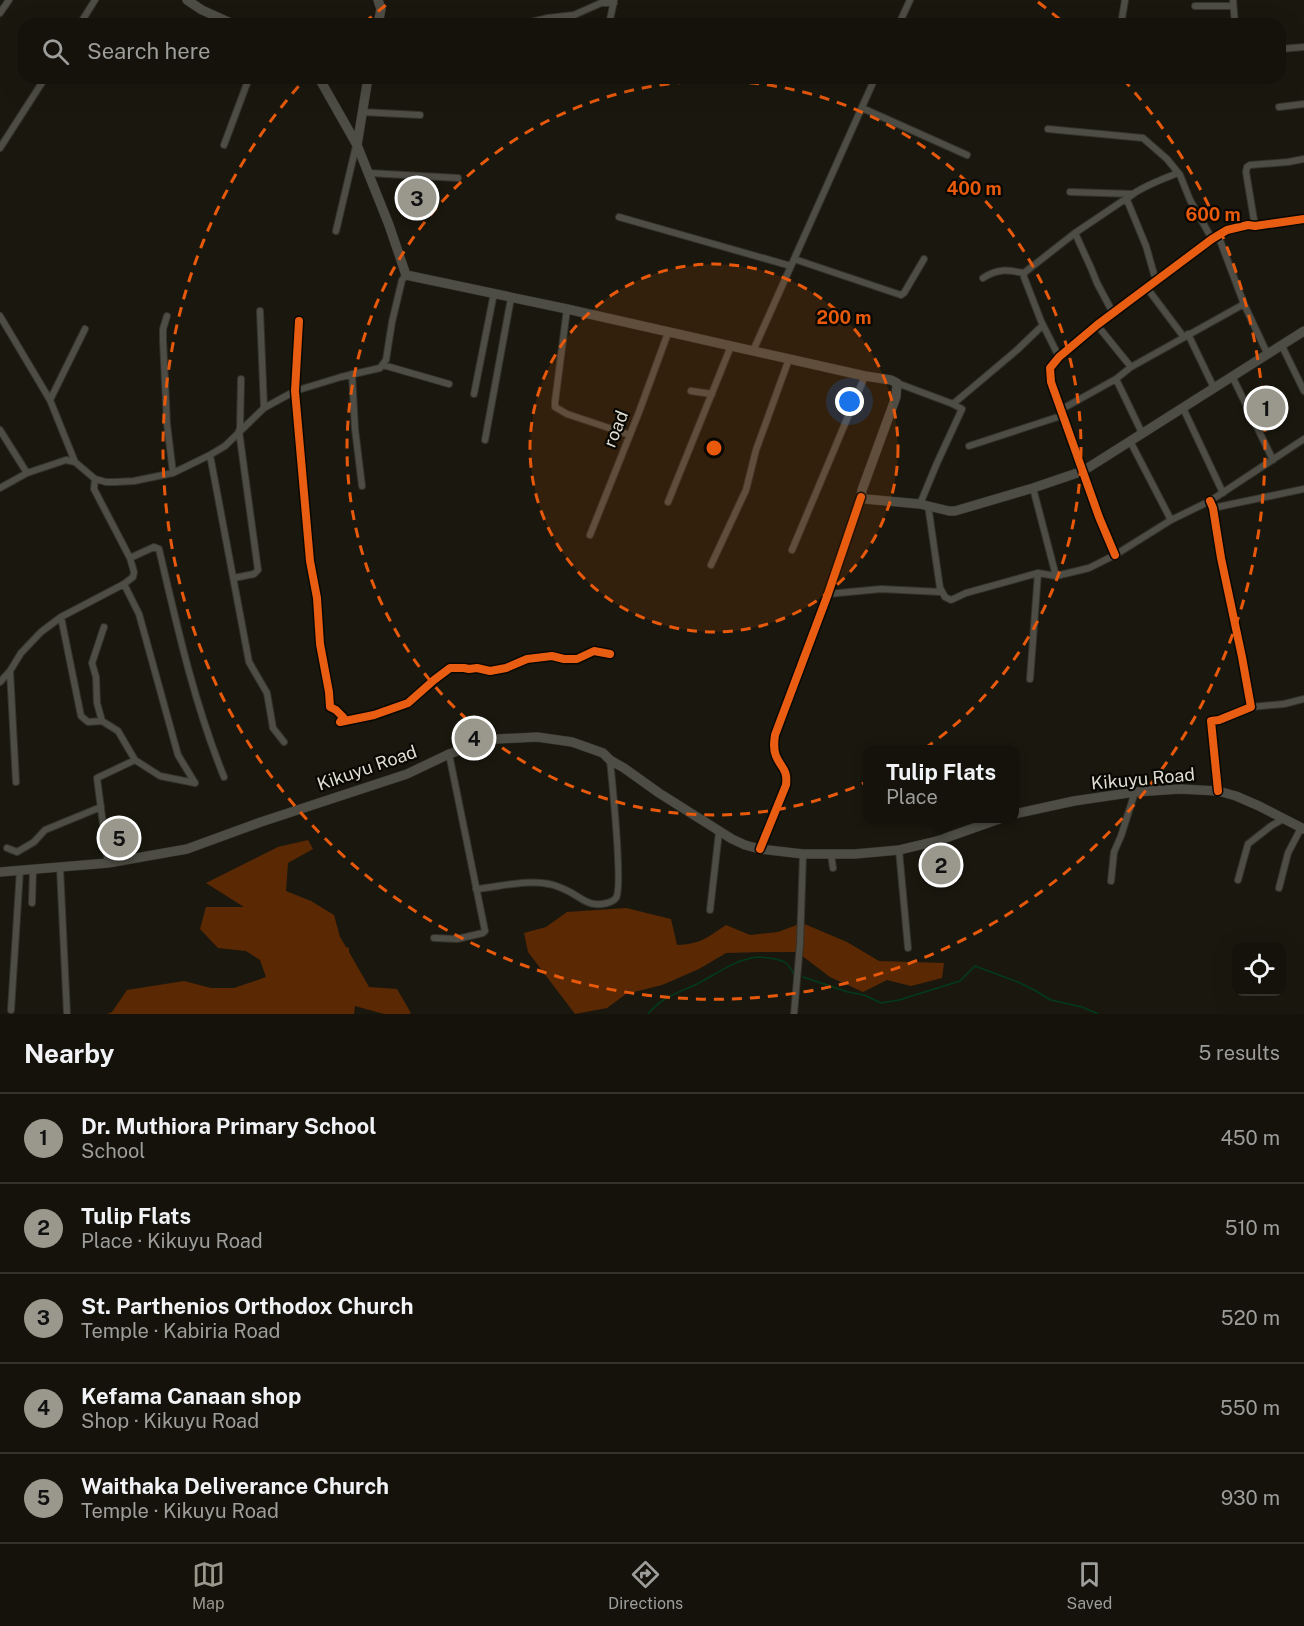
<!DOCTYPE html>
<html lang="en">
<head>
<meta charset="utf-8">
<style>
	:root { --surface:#14120a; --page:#1d1b13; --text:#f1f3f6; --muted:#9d9e9c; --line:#33322b; --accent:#9a988d }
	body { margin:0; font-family:"Public Sans",sans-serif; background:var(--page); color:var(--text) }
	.controls { position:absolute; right:18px; bottom:18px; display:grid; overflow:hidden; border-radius:12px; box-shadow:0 6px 24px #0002 }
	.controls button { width:54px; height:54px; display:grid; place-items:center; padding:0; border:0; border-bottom:2px solid var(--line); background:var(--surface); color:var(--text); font:30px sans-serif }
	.you { position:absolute; left:850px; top:402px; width:21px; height:21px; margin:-15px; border:4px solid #fff; border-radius:50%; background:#1a73e8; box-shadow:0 0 0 9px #1a73e833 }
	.badge { display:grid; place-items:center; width:39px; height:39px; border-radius:50%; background:var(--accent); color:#111; font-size:20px; font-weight:700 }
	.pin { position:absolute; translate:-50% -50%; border:3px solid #fff; box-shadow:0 2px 6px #0006 }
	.popup { position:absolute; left:863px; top:745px; width:156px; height:78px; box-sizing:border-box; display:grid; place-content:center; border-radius:12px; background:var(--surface); filter:drop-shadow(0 2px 4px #0005); font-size:20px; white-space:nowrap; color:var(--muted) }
	.popup b { font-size:22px; color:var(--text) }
	.popup::after { content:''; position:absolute; left:50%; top:100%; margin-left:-12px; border:12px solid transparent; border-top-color:var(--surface) }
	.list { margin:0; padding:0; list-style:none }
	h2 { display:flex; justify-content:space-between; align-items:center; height:78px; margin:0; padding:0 24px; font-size:26px }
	h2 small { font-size:20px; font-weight:400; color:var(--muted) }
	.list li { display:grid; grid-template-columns:39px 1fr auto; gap:18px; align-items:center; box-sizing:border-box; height:90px; padding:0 24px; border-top:2px solid var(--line) }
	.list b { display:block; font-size:22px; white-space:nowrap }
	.list p { margin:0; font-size:20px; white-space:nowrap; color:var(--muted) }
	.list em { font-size:20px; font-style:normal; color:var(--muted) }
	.icon { flex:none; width:33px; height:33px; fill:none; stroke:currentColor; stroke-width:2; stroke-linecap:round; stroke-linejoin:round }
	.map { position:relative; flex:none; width:1304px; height:1014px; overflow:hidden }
	.search { position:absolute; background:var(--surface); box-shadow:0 6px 24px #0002; left:18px; right:18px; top:18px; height:66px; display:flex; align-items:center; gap:15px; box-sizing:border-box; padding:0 21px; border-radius:18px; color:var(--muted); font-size:22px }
	.sheet { height:528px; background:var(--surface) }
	nav { display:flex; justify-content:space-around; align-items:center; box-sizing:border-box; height:84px; border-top:2px solid var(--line); background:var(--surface); font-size:16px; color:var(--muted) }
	nav a { display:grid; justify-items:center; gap:3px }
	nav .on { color:var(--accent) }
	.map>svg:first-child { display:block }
	.green { fill:#5b2804 }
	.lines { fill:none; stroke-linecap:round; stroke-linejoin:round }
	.stream { stroke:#023b1c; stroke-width:1.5 }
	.minor-casing { stroke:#34332c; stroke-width:8 }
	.secondary-casing { stroke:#34332c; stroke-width:10 }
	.minor { stroke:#4e4d45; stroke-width:6 }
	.secondary { stroke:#4e4d45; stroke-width:9 }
	.cycleway-casing { stroke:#080702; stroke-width:11 }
	.cycleway { stroke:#e95d12; stroke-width:8 }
	.ring { fill:none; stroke:#e8590c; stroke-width:3; stroke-dasharray:10 8 }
	.labels { text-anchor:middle; stroke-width:4.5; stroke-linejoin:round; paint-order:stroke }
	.street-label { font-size:18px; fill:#dfddd1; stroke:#080702 }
	.centre { fill:#e8590c; stroke:#080702; stroke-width:3 }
	.ring-label { font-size:18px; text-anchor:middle; font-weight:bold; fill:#e8590c; stroke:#080702; stroke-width:4.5; stroke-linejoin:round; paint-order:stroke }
</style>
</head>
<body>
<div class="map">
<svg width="1304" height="1014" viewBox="0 0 1304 1014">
	<rect width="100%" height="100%" fill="#1a180e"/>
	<path class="green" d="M 308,840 L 313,849 L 288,863 L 286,891 L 311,901 L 334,915 L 340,937 L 346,947 L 349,948 L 349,952 L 369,987 L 397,989 L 411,1013 L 409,1014 L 384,1014 L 355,1006 L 354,1014 L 107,1014 L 112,1012 L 127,990 L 184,981 L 211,988 L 234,988 L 266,977 L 260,960 L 246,951 L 218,948 L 200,929 L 206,907 L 244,907 L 206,883 L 278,847 Z
		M 626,908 L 671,919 L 677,945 C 700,944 707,938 726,925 L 750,935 L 778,932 L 802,923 L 847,942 L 879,961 L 944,963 L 942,978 L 911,986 L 887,980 L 863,992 L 830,977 L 797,952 L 762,952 L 726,953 L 699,969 L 662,985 L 626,994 L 607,1008 L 575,1014 L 528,952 L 524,933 L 546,927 L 567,912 Z"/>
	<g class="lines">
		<path class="stream" d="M 803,977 L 848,992 L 864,995 L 881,1003 L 899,1000 L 960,981 L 975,966 L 1018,982 L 1034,990 L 1051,1000 L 1082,1007 L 1098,1014
			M 648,1014 C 661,997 681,992 699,983 C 718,973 736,959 758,957 C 765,957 780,959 786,963 C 789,965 792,971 794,974"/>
		<defs>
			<path id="minor" d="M 1233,0 L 1235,24
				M 1195,6 L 1233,6
				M 0,13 L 9,0
				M 80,24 L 95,0
				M 528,24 L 531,22 L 548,18 L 574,15 L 601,3 L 614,3
				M 609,24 L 614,1
				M 899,24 L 910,0
				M 1121,24 L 1125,0
				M 1280,49 L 1304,47
				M 1279,107 L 1304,104
				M 862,108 L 967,155
				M 362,112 L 420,115
				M 1048,129 L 1143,138 L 1167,159 L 1180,175 L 1190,200 L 1212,239
				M 224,145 L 249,78
				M 0,148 L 45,78
				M 369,173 L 458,178
				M 1070,192 L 1133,194
				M 1127,200 L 1146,246 L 1156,281
				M 619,217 L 791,266
				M 1255,226 L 1246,172 L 1247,167 L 1250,165 L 1288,162 L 1304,159
				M 336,231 L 356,146
				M 1075,233 L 1091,268 L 1097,283 L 1113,313
				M 1218,235 L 1244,304 L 1267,353
				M 794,259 L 901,295 L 904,293 L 924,259
				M 983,278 C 998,268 1007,270 1024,273
				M 1147,288 L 1183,336
				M 567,309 L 555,402 L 555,407 L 567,414 L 630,435
				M 260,311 L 264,408
				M 0,316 L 50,400
				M 167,316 L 163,329 L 163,340 L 167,424 L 173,473
				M 299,321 L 295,391 L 310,561 L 317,598 L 320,644 L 329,692 L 330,707 L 336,710 L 343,717 L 340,722 L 374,715 L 408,703 L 434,680 L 450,668 L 464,668 L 469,669 L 477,668 L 490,671 L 506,668 L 527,659 L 552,656 L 564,659 L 577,659 L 594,651 L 610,654
				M 1097,325 L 1131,367
				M 1188,334 L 1214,388
				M 1282,346 L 1304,391
				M 753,351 L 875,78
				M 1059,357 L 1041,321 L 1024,277 L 1024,273 L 1075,233 L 1121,202 C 1126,200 1128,198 1133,194 C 1146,185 1163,179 1178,173
				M 383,365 L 449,384
				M 352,374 L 355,429 L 362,486
				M 1232,376 L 1273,460
				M 1116,379 L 1142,433
				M 897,383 L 953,404 L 962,409 L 937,463 L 920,504
				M 691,391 L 712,394
				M 474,394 L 494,293
				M 953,404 L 1017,350 L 1043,325
				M 1183,408 L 1223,493
				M 1062,409 L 1116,379 L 1131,367 L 1244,304
				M 240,429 L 241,379
				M 0,430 L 27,473
				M 485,440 L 511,298
				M 1130,441 L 1171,520
				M 969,446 L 1064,415
				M 210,455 L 249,662 L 267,693 L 273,728 L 284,742
				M 75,462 L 50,400 L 85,329
				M 0,488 L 27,473 L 66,460 L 75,462 L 95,479 L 106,482 L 116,482 L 134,481 L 173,473 L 210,455 L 225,446 L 264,408 L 295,391 L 341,377 L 380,368 L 386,360 L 392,322 L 402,280 L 406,275
				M 1033,488 L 1056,576
				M 1210,501 L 1213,508 L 1221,558 L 1242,657 L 1251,707 L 1219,720 L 1211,721 L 1218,791
				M 668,502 L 731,346
				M 928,505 L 940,588 L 945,597 L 951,600 L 966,593 L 1038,573 L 1056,576 L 1089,568 L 1115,555 L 1171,520 L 1210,501 L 1304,439
				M 1213,508 L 1304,489
				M 590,535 L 639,412 L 668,333
				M 792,550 L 865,376
				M 1115,555 L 1099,517 L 1051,382 L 1050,368 L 1059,357 L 1097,325 L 1212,239 L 1227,230 L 1248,225 L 1255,226 L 1304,219
				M 130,558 L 154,547 L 159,549 C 177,626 194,703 224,777
				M 711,565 L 746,490 L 756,450 L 789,359
				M 234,578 L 254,574 L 258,570 L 239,431
				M 124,584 L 139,614 L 178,755 L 195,783
				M 828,594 L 881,589 L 941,592
				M 61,617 L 81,716 L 88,722 L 102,721 L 118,731 L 135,760
				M 10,671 L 16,782
				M 1030,679 L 1038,573
				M 0,682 L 10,671 L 21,653 L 41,632 L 61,617 L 124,584 L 133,577 L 134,572 L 130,558 L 94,489 L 95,479
				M 1251,707 L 1284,704 L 1304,699
				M 102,721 L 97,703 L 96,677 L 92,663 L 104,627
				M 7,848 L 17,852 L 34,842 L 45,830 L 101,807
				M 760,849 L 786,785 C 788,769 781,768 776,756 C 773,749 774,742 775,735 L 828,594 L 861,497
				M 899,850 L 908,948
				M 831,854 L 833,868
				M 108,863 L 97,778 L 135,760 L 160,776 L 195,783
				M 60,868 L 67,1014
				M 1238,880 L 1248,844 L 1271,826 L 1283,819
				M 1111,881 L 1114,852 L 1121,836 L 1135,792
				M 1279,888 L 1288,853 L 1301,828
				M 476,889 C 498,887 529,879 549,884 C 556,885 564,889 570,892 C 578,896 586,904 595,904 C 601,905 612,903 616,898 C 623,887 612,780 610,760
				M 32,903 L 33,869
				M 710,910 L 719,832
				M 434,938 L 457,939 L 483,933 L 485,931 L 449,754
				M 11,1010 L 20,870
				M 794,1014 L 800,944 L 803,854"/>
			<path id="secondary" d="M 187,0 L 202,10 L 233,24
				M 378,0 L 381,9 L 378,24
				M 319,78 L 357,145 L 389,225 L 406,275 L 567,309 L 865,376 L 891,380 L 897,383 L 896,397 L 862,490 L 861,497 L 865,499 L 920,504 L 949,511 L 955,511 L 1033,488 L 1083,471 L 1304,331
				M 357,145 L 368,78
				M 1014,814 L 1074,801 L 1135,792 L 1180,789 L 1218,791 L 1236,796 L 1259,806 L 1304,829
				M 0,872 L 108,863 L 187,849 L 261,822 L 407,774 L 449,754 L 481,743 L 497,739 L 537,737 L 572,742 L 603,753 L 610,760 L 624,768 L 659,793 L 732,839 L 745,845 L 760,849 L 803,854 L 855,854 L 899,850 L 937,841 L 1002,818"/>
		</defs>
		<use href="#minor" class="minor-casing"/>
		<use href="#secondary" class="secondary-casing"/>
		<use href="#minor" class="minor"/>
		<use href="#secondary" class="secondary"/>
		<defs>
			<path id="cycleway" d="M 299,321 L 295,391 L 310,561 L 317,598 L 320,644 L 329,692 L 330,707 L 336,710 L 343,717 L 340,722 L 374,715 L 408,703 L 434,680 L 450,668 L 464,668 L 469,669 L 477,668 L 490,671 L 506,668 L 527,659 L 552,656 L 564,659 L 577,659 L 594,651 L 610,654
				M 1210,501 L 1213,508 L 1221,558 L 1242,657 L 1251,707 L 1219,720 L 1211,721 L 1218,791
				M 1115,555 L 1099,517 L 1051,382 L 1050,368 L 1059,357 L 1097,325 L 1212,239 L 1227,230 L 1248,225 L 1255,226 L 1304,219
				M 760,849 L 786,785 C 788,769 781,768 776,756 C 773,749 774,742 775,735 L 828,594 L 861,497"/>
		</defs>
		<use href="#cycleway" class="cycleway-casing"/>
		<use href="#cycleway" class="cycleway"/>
	</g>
	<circle cx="714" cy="448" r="184" fill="#e8590c" fill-opacity=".12"/>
	<g class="ring">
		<circle cx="714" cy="448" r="184"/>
		<circle cx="714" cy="448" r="367"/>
		<path d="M364 23A551 551 0 0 1 390 2M1038 2A551 551 0 0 1 1064 23M1123 79A551 551 0 1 1 305 79"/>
	</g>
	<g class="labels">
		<g class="street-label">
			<text transform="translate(616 429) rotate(-68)" y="6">road</text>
			<text transform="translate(367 768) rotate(-19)" y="6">Kikuyu Road</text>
			<text transform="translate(1143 779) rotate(-5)" y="6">Kikuyu Road</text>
		</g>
	</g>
	<circle cx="714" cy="448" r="9" class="centre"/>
	<g class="ring-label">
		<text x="974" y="195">400 m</text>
		<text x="1213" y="221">600 m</text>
		<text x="844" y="324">200 m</text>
	</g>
</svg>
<div class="controls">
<button><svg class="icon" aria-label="locate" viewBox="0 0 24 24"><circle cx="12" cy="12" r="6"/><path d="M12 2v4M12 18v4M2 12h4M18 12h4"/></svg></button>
</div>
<div class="you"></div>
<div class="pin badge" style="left:1266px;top:408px">1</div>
<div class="pin badge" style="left:941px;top:865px">2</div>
<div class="popup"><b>Tulip Flats</b>Place</div>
<div class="pin badge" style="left:417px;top:198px">3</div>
<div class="pin badge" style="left:474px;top:738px">4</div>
<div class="pin badge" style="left:119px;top:838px">5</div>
<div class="search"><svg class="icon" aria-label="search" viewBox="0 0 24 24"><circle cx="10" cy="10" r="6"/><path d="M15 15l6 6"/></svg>Search here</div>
</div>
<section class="sheet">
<h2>Nearby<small>5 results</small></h2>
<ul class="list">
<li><span class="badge">1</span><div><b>Dr. Muthiora Primary School</b><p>School</p></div><em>450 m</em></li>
<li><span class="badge">2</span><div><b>Tulip Flats</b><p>Place · Kikuyu Road</p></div><em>510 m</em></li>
<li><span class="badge">3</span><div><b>St. Parthenios Orthodox Church</b><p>Temple · Kabiria Road</p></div><em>520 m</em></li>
<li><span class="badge">4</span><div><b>Kefama Canaan shop</b><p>Shop · Kikuyu Road</p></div><em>550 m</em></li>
<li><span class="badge">5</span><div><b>Waithaka Deliverance Church</b><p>Temple · Kikuyu Road</p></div><em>930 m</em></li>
</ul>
</section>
<nav>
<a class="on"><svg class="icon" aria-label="map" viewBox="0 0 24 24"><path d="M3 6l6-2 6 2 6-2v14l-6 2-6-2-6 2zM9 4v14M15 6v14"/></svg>Map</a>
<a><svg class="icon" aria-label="directions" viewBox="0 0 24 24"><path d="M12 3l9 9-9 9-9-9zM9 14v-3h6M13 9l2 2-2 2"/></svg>Directions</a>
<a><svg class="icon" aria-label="saved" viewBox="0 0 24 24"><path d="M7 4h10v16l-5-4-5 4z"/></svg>Saved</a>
</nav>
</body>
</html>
